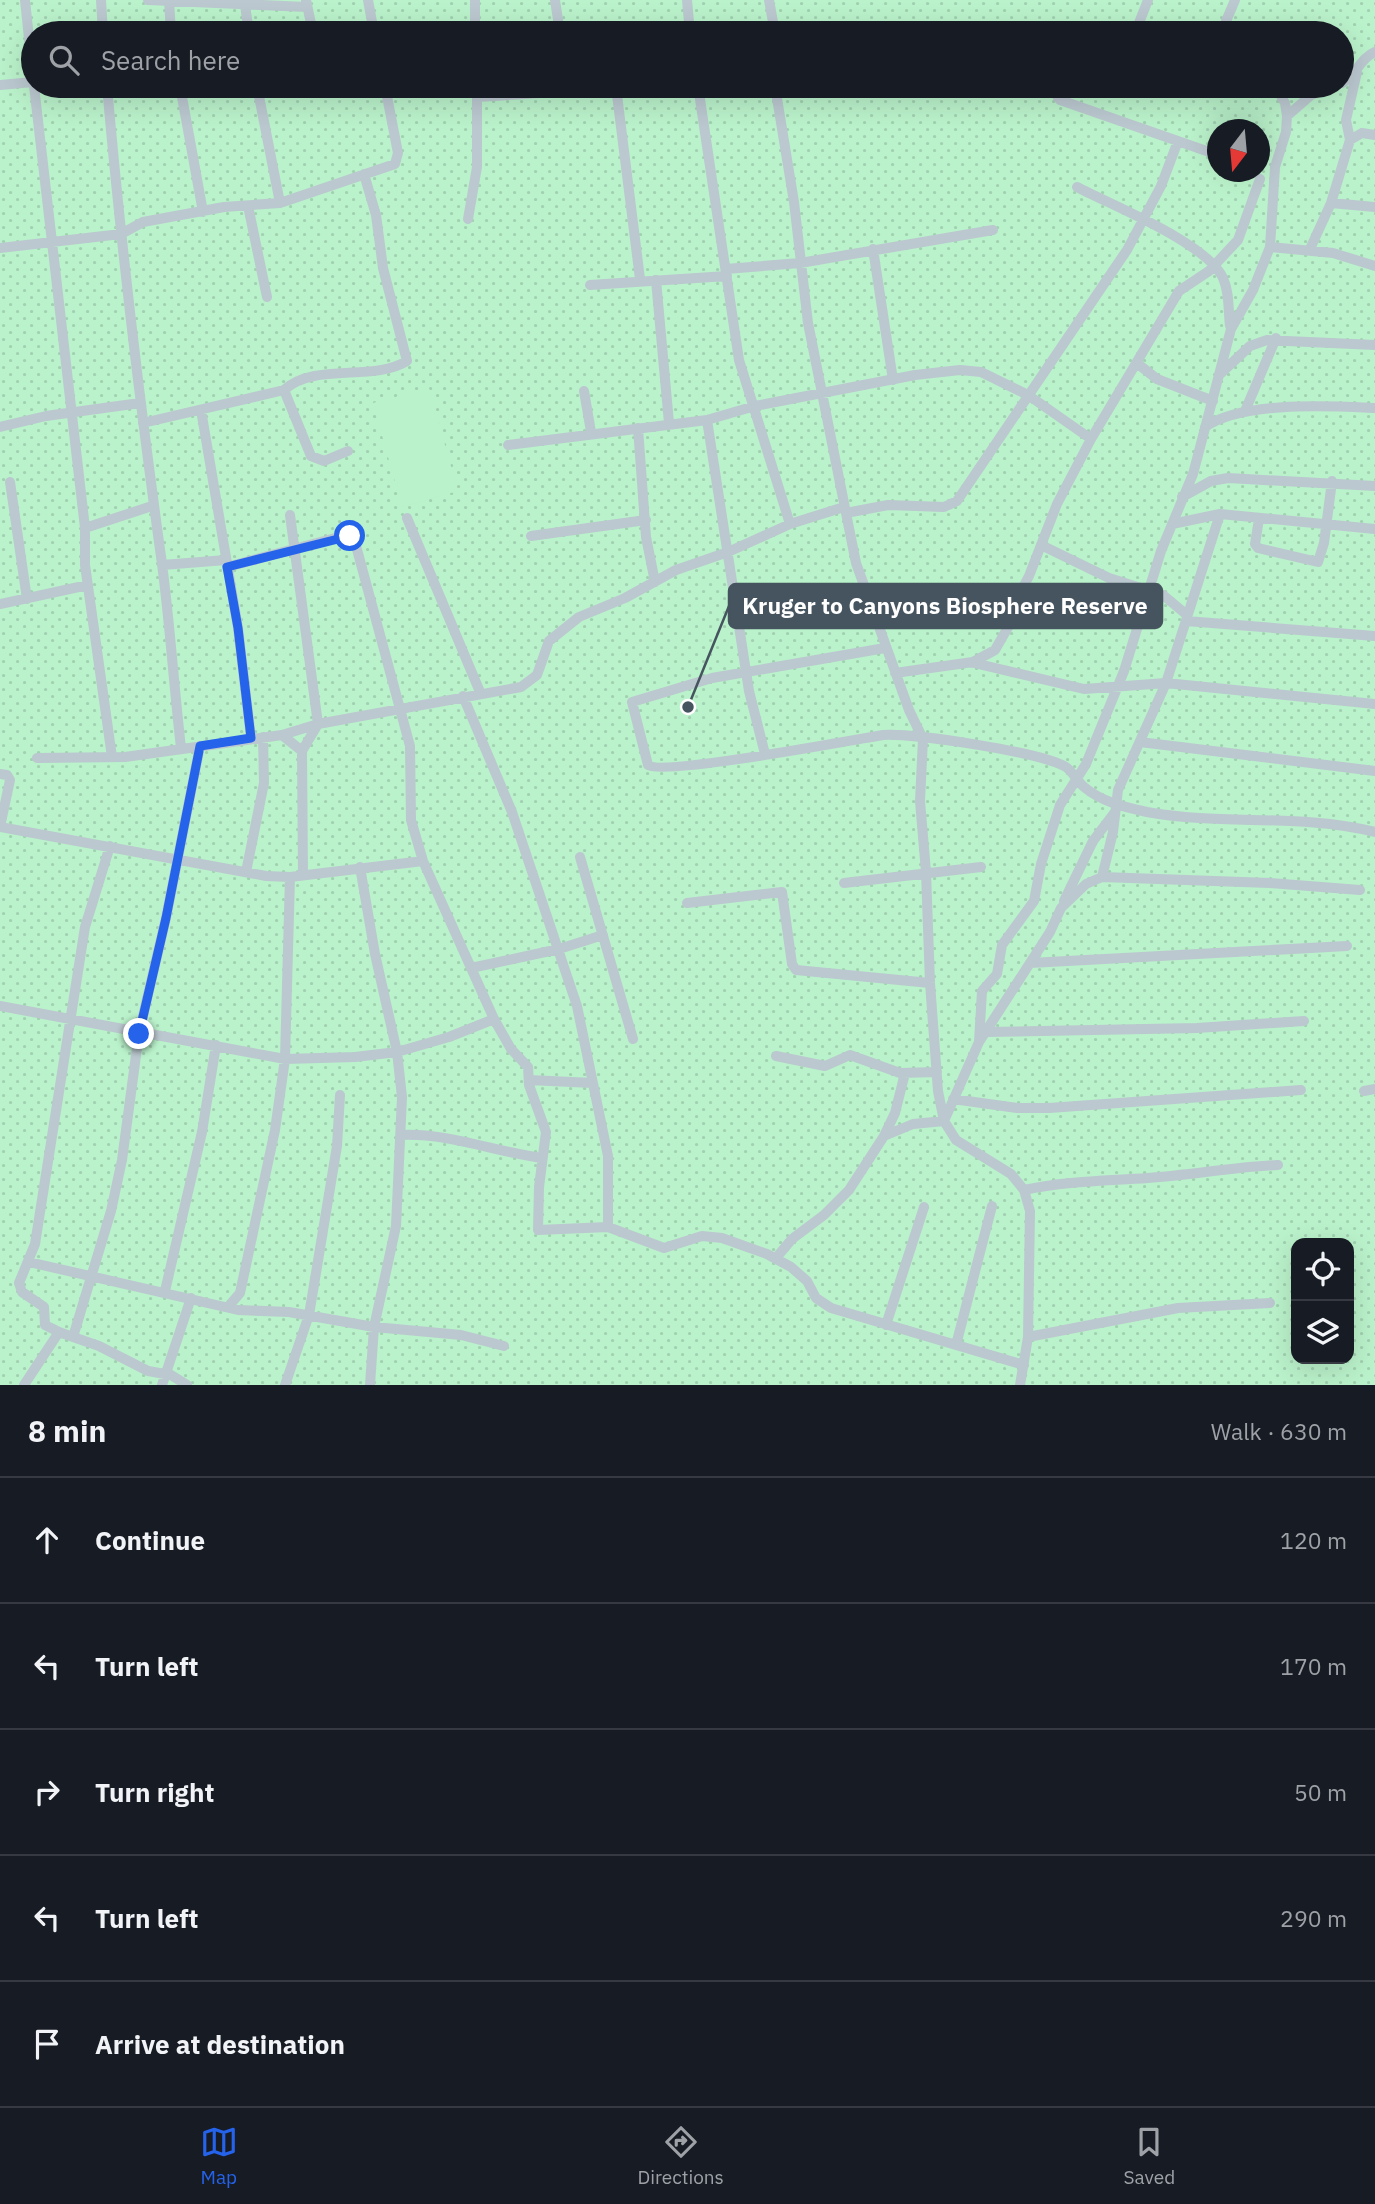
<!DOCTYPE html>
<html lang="en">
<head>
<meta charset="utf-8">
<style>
	:root { --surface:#171b24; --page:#20242c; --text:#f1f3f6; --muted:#9ea1a6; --line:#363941; --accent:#2563eb }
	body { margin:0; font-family:"IBM Plex Sans",sans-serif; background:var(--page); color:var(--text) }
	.controls { position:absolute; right:21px; bottom:21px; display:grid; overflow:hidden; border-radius:14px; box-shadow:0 7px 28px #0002 }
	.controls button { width:63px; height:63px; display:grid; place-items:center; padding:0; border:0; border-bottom:2px solid var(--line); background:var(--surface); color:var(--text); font:35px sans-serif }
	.compass { position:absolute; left:1207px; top:119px; width:63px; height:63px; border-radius:50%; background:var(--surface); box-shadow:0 7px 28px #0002; rotate:196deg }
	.stop { position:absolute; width:21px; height:21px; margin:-16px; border:5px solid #2563eb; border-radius:50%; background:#fff }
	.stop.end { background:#2563eb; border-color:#fff; box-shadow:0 2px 7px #0008 }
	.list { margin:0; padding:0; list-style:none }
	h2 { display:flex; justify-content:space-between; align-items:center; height:91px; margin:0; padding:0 28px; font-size:30px }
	h2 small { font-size:23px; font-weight:400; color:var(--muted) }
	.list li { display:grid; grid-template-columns:46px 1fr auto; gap:21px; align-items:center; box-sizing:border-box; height:126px; padding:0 28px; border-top:2px solid var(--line) }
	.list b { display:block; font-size:26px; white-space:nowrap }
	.list em { font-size:23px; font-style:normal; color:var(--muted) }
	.icon { flex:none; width:38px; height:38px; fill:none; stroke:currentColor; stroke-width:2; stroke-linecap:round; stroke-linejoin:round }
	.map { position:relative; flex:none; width:1375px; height:1385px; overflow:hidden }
	.search { position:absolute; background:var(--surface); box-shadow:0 7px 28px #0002; left:21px; right:21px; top:21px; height:77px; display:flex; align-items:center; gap:18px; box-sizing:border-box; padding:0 24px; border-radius:38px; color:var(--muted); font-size:26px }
	.sheet { height:721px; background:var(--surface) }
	nav { display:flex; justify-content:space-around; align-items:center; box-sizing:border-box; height:98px; border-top:2px solid var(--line); background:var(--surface); font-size:19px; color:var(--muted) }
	nav a { display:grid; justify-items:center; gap:4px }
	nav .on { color:var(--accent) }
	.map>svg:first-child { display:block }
	.park { fill:url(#park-dots); fill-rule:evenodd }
	.garden { fill:#baf2cb }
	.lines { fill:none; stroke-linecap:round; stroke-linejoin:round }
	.minor { stroke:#bbc8cf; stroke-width:10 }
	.route { stroke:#2563eb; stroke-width:9 }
	.leader { fill:none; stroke:#45545e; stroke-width:2.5 }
	.callout-dot { fill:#45545e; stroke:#fff; stroke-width:2.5 }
	.callout { fill:#45545e; stroke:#45545e; stroke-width:2.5 }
	.callout-label { font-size:23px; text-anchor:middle; font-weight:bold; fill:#fff }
</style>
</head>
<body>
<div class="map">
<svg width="1375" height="1385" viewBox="0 0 1375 1385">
	<defs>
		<pattern id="park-dots" width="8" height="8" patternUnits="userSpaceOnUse" patternTransform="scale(1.75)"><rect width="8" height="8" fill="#baf2cb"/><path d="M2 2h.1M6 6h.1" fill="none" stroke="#a1d1b1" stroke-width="1.8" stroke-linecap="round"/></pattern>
	</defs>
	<rect width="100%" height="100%" fill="#f1eeef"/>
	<path class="park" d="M 0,0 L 1375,0 L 1375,1385 L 0,1385 ZM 33,33 L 1342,33 L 1342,86 L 33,86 ZM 1218,130 L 1260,130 L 1260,172 L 1218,172 ZM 1296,1243 L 1349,1243 L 1349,1359 L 1296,1359 Z"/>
	<path class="garden" d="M 429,388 L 458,491 L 402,507 L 373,403 Z"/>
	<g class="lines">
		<path class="minor" d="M 25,0 L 33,77
			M 101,0 L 103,33
			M 148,0 L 307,7
			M 169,0 L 171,33
			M 306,0 L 313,33
			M 368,0 L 374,33
			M 555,0 L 560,33
			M 687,0 L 690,33
			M 769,0 L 775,33
			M 245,5 L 249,33
			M 1106,26 L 1131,33
			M 475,33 L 475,0
			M 853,33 L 855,27
			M 1135,33 L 1148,0
			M 1221,33 L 1235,0
			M 1342,83 C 1356,76 1360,58 1375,52
			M 0,85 L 33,82
			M 34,86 L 85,528 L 85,565 L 112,757
			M 107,86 C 121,246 140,405 162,564 C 170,625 174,687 181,748
			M 180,86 L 203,212
			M 257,86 L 280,203
			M 698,86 L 739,360 L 790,524
			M 770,86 L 783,91 L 801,86
			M 775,86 L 794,202 L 808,323 L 856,563 L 909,710 L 923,739 L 920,801 L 926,872 L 930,983 L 938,1091 L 944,1121 L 956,1140 L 1011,1174 L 1024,1190 L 1030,1211 L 1028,1337 L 1020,1385
			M 1055,86 L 1055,93 L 1060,100 L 1218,155
			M 616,87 L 640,279
			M 478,97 L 652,86
			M 1287,116 L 1310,96 L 1328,86
			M 1350,140 L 1346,120 L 1357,72
			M 1077,187 C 1113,206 1207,243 1223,278 C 1230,294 1228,310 1230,326
			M 1331,203 L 1375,207
			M 248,206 L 267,297
			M 468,219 L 477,167 L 477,86
			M 1270,247 L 1333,253 L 1375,266
			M 0,248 L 121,234 L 143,222 L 224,207 L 280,203 L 395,164 L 398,153 L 385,86
			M 873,249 L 893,380
			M 1310,249 L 1331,203 L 1350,140 L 1362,133 L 1375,135
			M 726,269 L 800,263 L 993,230
			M 656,280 L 669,423
			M 590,285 L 727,276
			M 1138,364 L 1157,379 L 1213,401
			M 1219,375 L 1250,346 L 1267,340 L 1375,345
			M 284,390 L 311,456 L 324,461 L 348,451
			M 584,391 L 591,432
			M 201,410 L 238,628 L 251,738
			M 1245,411 L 1276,338
			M 707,420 L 749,691 L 765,754
			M 143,423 L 284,390 C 314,362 373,382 407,361 L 383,268 L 376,215 L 364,174
			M 0,427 L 46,416 L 140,403
			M 1205,427 C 1243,401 1328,406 1375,408
			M 638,428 L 646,537 L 655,582
			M 508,445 L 707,420 L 755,406 L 915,375 L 960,370 L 981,372 L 1028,395 L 1091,439
			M 10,482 L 27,599
			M 1182,497 L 1211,481 L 1228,478 L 1375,486
			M 846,513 L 888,505 L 944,507 L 957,501 L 1127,250 L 1161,186 L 1178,141
			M 290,515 L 318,724 L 302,751 L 303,875
			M 407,518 L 480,692
			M 1259,519 L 1255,544 L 1258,548 L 1318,562 L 1324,543 L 1332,481
			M 1172,524 L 1220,514 L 1375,529
			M 85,528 L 152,506
			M 531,536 L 646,520
			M 1041,545 L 1109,578 L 1163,595 L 1187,615
			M 162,565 L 226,560
			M 227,567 L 343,536 L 350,536 L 355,542 L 410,746 L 411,820 L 423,861 L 494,1019 L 511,1049 L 528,1067 L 529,1085 L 546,1132 L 539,1187 L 538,1230 L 608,1227 L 664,1248 L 702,1236 L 722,1238 L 767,1254 L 791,1267 L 807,1281 L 816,1298 L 831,1308 L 1024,1365
			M 0,604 L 88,585
			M 1186,621 L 1375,636
			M 885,648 L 712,678 L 632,702 L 648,765 C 661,776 853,740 883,735 C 914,733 1040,752 1066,767 C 1073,772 1077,781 1084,787 C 1102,802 1124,807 1147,812 C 1223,826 1300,813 1375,832
			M 974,663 L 1084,689 L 1166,683 L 1375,704
			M 895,673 L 973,662 L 995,650 L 1011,622 L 1018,597 L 1029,576 L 1057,504 L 1091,439 L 1179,291 L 1209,271 L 1238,240 L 1260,179
			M 463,696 L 512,812 L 577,1006 L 608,1156 L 608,1227
			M 282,735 L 302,751
			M 1140,742 L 1375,771
			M 37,758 L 125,757 L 282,735 L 318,724 L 521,687 L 537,675 L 549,641 L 579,617 L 625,598 L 676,570 L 728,552 L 790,524 L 844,507
			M 0,774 L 7,775 L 10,780 L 0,827
			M 0,827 L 266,876 L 290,877 L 423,861
			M 580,857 L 633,1039
			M 360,867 L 375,954 L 397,1052 L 402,1097 L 396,1226 L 374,1327 L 370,1385
			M 246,872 L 264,783 L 263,737
			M 1102,877 L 1113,832 L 1118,790 L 1166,683 L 1220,514
			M 844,883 L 981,867
			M 1064,901 L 1093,841 L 1115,812
			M 687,903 L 782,892 L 792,964 L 796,970 L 930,983
			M 1030,963 L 1347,946
			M 471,968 L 559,949 L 603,935
			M 0,1006 L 285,1059 L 355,1057 L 397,1052 L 449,1037 L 494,1019
			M 987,1032 L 1197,1028 L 1304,1021
			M 979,1042 L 982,991 L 997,974 L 1002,945 L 1034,901 L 1041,864 L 1060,805 L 1086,764 L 1124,671 L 1161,551 L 1193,474 L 1231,329 L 1253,290 L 1270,247 L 1275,167 L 1286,132 L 1287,116 L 1285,103 L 1275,86
			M 776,1056 L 825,1066 L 850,1055 L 900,1073 L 937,1072
			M 529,1080 L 593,1083
			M 1364,1091 L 1375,1089
			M 953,1099 L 1017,1108 L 1049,1108 L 1301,1090
			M 401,1135 C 450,1133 495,1152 542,1158
			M 884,1136 L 895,1113 L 905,1073
			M 1024,1190 C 1066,1181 1106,1181 1148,1178 C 1192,1175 1234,1167 1278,1165
			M 776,1258 L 792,1239 L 824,1215 L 849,1190 L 884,1136 L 913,1124 L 944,1121 L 979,1042 L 1050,932 L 1061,908 L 1086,884 L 1102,877 L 1270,883 L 1360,890
			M 29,1262 L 238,1310 L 289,1312 L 374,1327 L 461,1335 L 504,1346
			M 165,1291 L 202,1132 L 216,1045
			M 228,1307 L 240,1293 L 275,1130 L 285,1059 L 290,877
			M 886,1325 L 924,1207
			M 59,1332 L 45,1325 L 44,1307 L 22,1292 L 19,1283 L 35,1244 L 85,927 L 110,846
			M 73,1337 L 99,1346 L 148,1371 L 171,1375 L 187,1385
			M 1028,1337 L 1178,1308 L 1270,1303
			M 956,1345 L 992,1206
			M 24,1385 L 59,1332 L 73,1337 L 111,1211 L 122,1160 L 139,1033 L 166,918 L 200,746
			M 162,1385 L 191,1298
			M 285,1385 L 309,1315 L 337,1146 L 340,1095"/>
	</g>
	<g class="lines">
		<path class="route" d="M 139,1034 L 166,918 L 200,746 L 251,738 L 238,628 L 227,567 L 350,536"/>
	</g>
	<path class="leader" d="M688 707L729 606"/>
	<circle class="callout-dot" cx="688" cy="707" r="7"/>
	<rect class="callout" x="729" y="584" width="433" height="44" rx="7"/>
	<g class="callout-label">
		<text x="945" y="614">Kruger to Canyons Biosphere Reserve</text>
	</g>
</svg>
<div class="controls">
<button><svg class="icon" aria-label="locate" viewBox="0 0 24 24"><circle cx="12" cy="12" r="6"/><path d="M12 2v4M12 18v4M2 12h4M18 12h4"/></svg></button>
<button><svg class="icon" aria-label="layers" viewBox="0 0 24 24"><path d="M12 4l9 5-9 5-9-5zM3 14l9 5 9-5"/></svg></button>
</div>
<svg class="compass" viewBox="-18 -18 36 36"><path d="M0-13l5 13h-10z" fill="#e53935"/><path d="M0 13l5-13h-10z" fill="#9ea1a6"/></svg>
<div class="stop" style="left:350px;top:536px"></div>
<div class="stop end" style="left:139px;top:1034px"></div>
<div class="search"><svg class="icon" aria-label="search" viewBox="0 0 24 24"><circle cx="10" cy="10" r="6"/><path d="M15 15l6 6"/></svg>Search here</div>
</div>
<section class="sheet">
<h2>8 min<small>Walk · 630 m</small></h2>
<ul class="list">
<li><svg class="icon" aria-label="ahead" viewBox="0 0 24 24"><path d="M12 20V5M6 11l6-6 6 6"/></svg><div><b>Continue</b></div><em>120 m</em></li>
<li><svg class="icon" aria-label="left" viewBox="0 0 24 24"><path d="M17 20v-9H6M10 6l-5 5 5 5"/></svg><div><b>Turn left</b></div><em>170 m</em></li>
<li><svg class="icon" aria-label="right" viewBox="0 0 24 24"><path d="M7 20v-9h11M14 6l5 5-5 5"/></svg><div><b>Turn right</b></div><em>50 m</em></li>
<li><svg class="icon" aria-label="left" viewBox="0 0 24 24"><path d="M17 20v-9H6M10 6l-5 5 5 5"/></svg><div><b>Turn left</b></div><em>290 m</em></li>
<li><svg class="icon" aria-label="arrive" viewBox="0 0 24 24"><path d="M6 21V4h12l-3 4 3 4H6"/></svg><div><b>Arrive at destination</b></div></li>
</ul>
</section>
<nav>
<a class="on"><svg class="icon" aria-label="map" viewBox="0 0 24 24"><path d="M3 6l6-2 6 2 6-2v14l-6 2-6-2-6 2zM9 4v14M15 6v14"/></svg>Map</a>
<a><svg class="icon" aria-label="directions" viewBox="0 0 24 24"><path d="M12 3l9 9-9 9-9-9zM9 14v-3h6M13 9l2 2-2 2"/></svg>Directions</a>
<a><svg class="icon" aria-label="saved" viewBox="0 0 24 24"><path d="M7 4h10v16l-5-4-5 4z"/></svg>Saved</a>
</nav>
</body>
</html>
